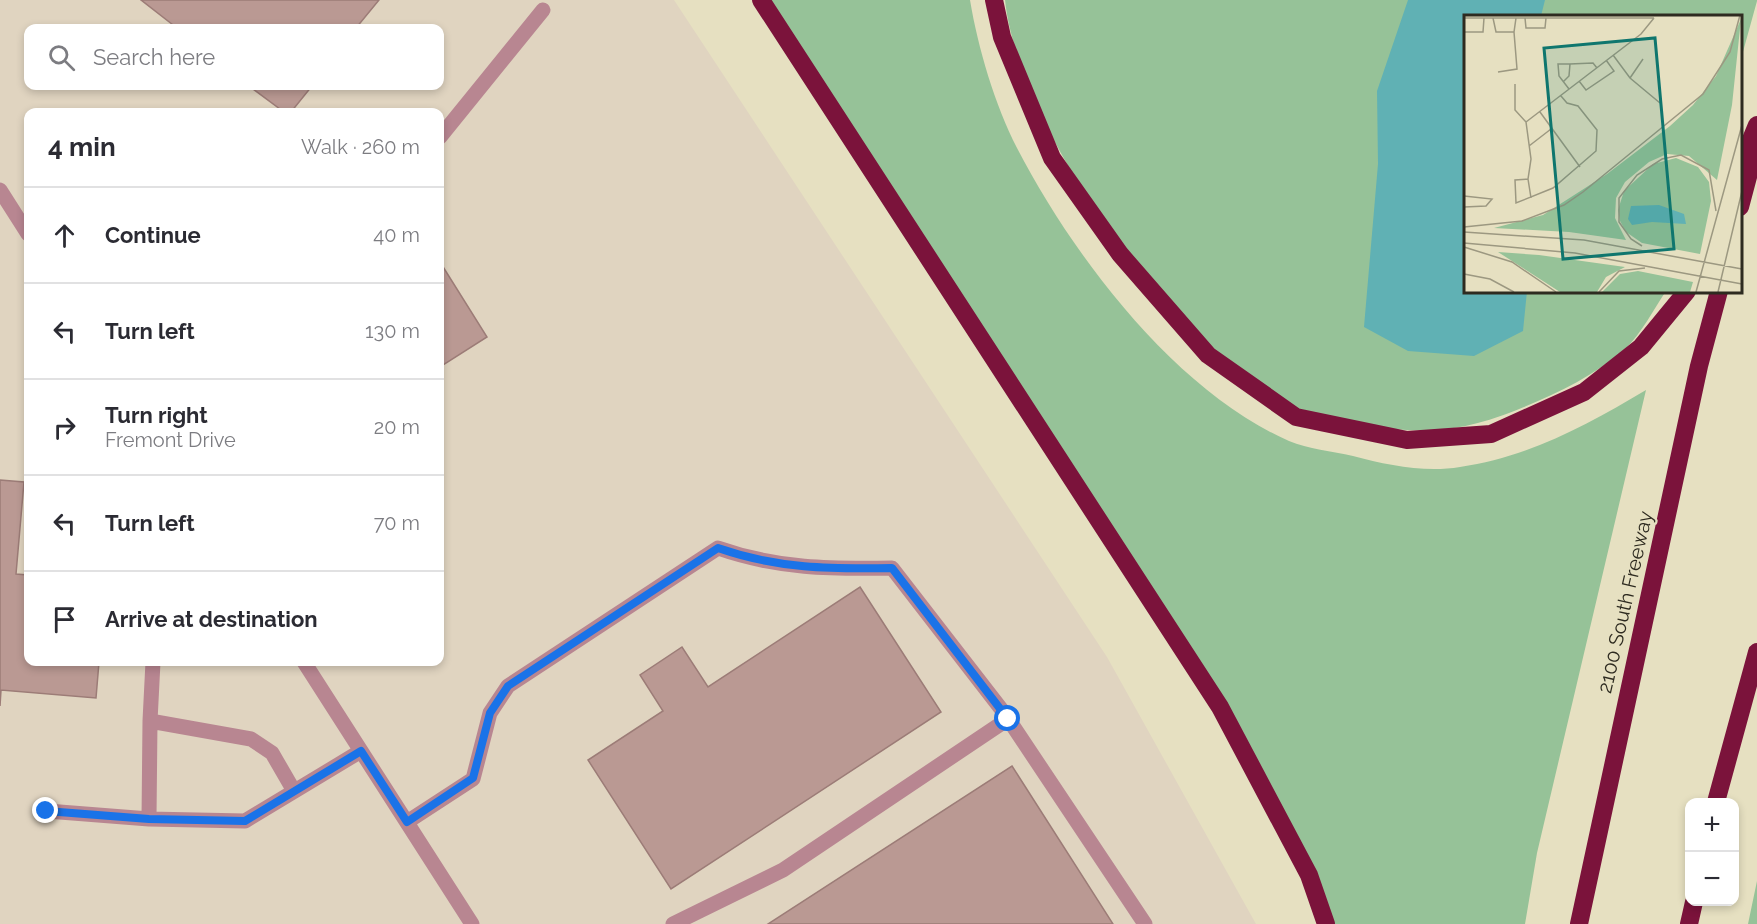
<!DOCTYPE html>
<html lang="en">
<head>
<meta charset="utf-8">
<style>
	:root { --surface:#fff; --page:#f7f7f7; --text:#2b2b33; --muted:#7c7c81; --line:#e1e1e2 }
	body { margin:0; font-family:Raleway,sans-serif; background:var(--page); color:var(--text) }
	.controls { position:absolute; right:18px; bottom:18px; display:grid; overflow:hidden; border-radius:12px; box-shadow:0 3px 9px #0003 }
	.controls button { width:54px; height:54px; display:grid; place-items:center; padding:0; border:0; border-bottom:2px solid var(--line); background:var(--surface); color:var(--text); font:30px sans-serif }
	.stop { position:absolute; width:18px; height:18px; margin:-14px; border:4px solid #1a73e8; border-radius:50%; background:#fff }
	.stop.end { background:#1a73e8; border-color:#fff; box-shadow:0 2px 6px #0008 }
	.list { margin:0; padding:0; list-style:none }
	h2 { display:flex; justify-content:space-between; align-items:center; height:78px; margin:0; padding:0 24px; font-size:26px }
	h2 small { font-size:20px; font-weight:400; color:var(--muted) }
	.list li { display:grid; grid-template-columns:39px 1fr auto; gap:18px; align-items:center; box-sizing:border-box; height:96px; padding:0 24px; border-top:2px solid var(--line) }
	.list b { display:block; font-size:22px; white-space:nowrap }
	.list p { margin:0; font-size:20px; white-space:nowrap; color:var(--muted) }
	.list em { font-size:20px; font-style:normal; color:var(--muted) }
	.icon { flex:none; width:33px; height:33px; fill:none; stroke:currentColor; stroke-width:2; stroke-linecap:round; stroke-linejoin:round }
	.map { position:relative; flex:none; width:1757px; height:924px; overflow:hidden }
	.search { position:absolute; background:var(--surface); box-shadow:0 3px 9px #0003; left:24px; top:24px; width:420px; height:66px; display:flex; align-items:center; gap:15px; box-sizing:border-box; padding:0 21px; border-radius:12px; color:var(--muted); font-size:22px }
	.panel { position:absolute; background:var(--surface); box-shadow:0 3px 9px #0003; left:24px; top:108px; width:420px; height:558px; border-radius:12px }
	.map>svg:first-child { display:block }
	.industrial { fill:#e0d4c0; fill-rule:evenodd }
	.green { fill:#96c298 }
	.water { fill:#60b1b4 }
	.building { fill:#ba9993; stroke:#9c7c77; stroke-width:1.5 }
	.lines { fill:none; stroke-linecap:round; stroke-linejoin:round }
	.minor { stroke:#b88691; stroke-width:15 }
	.highway { stroke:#7b133b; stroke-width:18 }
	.route { stroke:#1a73e8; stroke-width:8 }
	.labels { text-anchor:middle; stroke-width:4.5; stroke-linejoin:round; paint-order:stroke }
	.street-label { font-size:20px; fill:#2e2b20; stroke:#e6e0c1 }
	.inset-road { fill:none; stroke:#9c9881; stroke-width:1.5 }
	.view { fill:#0f766e; fill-opacity:0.15; stroke:#0f766e; stroke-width:3 }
	.inset-edge { fill:none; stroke:#2e2b20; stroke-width:3 }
</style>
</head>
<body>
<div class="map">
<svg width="1757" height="924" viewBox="0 0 1757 924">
	<rect width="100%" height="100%" fill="#e6e0c1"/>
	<path class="industrial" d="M 0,0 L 674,0 L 1107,657 L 1256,924 L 0,924 ZM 28,28 L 440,28 L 440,86 L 28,86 ZM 28,112 L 440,112 L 440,662 L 28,662 Z"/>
	<path class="green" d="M 768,0 L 970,0 C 978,48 995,105 1017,148 C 1073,256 1175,391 1289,441 C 1308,449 1332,451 1353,456 C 1387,465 1425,473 1460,467 C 1529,457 1587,425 1646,390 L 1537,853 L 1525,924 L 1329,924 L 1288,823 Z
		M 1005,0 L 1757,0 L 1757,1 L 1741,59 L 1740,16 L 1466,16 L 1466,291 L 1666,291 C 1654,309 1641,334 1625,349 C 1595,375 1560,392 1524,407 C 1462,433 1424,435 1358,424 C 1345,421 1329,420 1316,416 C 1188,373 1019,133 1005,0 Z
		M 1757,881 L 1757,924 L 1748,924 Z"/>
	<path class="water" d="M 1408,0 L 1545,0 L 1541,16 L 1466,16 L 1466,291 L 1527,291 L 1523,331 L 1474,356 L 1408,351 L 1364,327 L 1378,164 L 1377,91 Z"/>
	<path class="building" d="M 141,0 L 379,0 L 356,28 L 177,28 Z
		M 249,86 L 312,86 L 291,112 L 284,112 Z
		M 440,262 L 487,337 L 440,367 Z
		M 0,480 L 24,482 L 16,574 L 28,575 L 28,662 L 99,662 L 96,698 L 1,690 L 0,706 Z
		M 860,587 L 941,712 L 671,889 L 588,760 L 663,711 L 640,675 L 682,647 L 708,687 Z
		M 1012,766 L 1113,924 L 768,924 Z"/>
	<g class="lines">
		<path class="minor" d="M 440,137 L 543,10
			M 0,190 L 28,234
			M 153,662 L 150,721 L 251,739 L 272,753 L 294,791
			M 304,662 L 472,924
			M 150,721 L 149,819 L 245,821 L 361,751
			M 47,811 L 149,819
			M 407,822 L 473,779 L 490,713 L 508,686 L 718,548 C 778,569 830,569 892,568 L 1005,714 L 1145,924
			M 673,924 L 783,870 L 1008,719"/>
		<path class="highway" d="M 761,0 L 1220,707 L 1309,875 L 1326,924
			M 994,0 L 1002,37 L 1052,158 L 1120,254 L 1208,355 L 1296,417 L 1407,440 L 1491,434 L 1584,392 L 1641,347 L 1687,291
			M 1745,154 L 1757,125
			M 1740,207 L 1757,143
			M 1716,802 L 1757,652
			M 1579,924 L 1699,366 L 1719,291
			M 1689,924 L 1694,902"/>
	</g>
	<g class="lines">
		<path class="route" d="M 46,811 L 149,819 L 245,821 L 361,751 L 407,822 L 473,778 L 490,713 L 508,686 L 718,548 C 778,569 830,569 892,568 L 1008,719"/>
	</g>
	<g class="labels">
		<g class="street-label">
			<text transform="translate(1625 602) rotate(-77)" y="7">2100 South Freeway</text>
		</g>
	</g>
	<g transform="translate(1464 15)">
		<rect width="278" height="278" fill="#e6e0c1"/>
		<path d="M 277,4 L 268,90 L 253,165 L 225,141 L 203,139 L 185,147 L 161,167 L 152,183 L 151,203 L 162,225 L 105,217 L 30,213 L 79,200 L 143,159 L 206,111 L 229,90 L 252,61 ZM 212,143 L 234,152 L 245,167 L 247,186 L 236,239 L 178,228 L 162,217 L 156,206 L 154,195 L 160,176 L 189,149 ZM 34,237 L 75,240 L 161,252 L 142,262 L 133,277 L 96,277 ZM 174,256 L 229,267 L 226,277 L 138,277 L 156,259 Z" fill="#96c298"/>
		<path d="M 195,190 L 220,199 L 222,209 L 188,207 L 168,210 L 164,204 L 167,191 Z" fill="#60b1b4"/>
		<path class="inset-road" d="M 0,3 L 190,3M 29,3 L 32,17 L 50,17 L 52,3M 61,3 L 62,13 L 81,13 L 82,3M 0,17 L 19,17 L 20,3M 149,40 L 166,63 L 196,88M 34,57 L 53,54 L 50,17M 166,63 L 179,44M 115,66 L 122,75 L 150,56 L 142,45M 99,67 L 105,61 L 106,49 L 129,48 L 133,53M 51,69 L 51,95 L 62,107 L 67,144 L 64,164 L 51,165 L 52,188 L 89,173 L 132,136 L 133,115 L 114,91 L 103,88 L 97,81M 105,74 L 95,61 L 94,49 L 106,49M 76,97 L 116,152M 62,107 L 177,19 L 190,3M 65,131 L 87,114M 64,164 L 67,183M 0,181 L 28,184 L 22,191 L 0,192M 0,212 L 58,206 L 100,190 L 119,177 L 239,79 L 266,37 L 276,0M 0,217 L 120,225 L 278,254M 0,228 L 111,238 L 278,269M 178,231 L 167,224 L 155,207 L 155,183 L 173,160 L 198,144 L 217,140 L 245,155 L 252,196M 0,232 L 48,247 L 92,277M 0,259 L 26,264 L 50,277M 135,277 L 155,256 L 181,253M 232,277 L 278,110M 254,277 L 278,176"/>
		<path class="view" d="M 191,23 L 210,234 L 99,244 L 80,33 Z"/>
		<rect width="278" height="278" class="inset-edge"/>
	</g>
</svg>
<div class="controls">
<button>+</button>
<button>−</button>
</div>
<div class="stop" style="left:1008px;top:719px"></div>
<div class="stop end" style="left:46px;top:811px"></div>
<div class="search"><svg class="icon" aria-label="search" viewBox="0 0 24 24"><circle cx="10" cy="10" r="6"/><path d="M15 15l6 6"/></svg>Search here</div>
<section class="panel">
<h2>4 min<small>Walk · 260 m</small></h2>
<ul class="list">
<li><svg class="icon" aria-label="ahead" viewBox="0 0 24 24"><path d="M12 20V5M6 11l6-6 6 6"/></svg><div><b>Continue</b></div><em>40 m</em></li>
<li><svg class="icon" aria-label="left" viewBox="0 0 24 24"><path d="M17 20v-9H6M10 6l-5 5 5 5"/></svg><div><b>Turn left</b></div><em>130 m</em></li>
<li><svg class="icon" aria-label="right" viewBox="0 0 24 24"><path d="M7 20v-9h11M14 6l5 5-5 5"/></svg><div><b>Turn right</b><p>Fremont Drive</p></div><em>20 m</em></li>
<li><svg class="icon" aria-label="left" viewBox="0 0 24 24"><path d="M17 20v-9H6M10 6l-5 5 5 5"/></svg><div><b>Turn left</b></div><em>70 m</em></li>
<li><svg class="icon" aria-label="arrive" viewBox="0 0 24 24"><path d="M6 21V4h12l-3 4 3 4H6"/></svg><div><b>Arrive at destination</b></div></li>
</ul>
</section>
</div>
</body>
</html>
